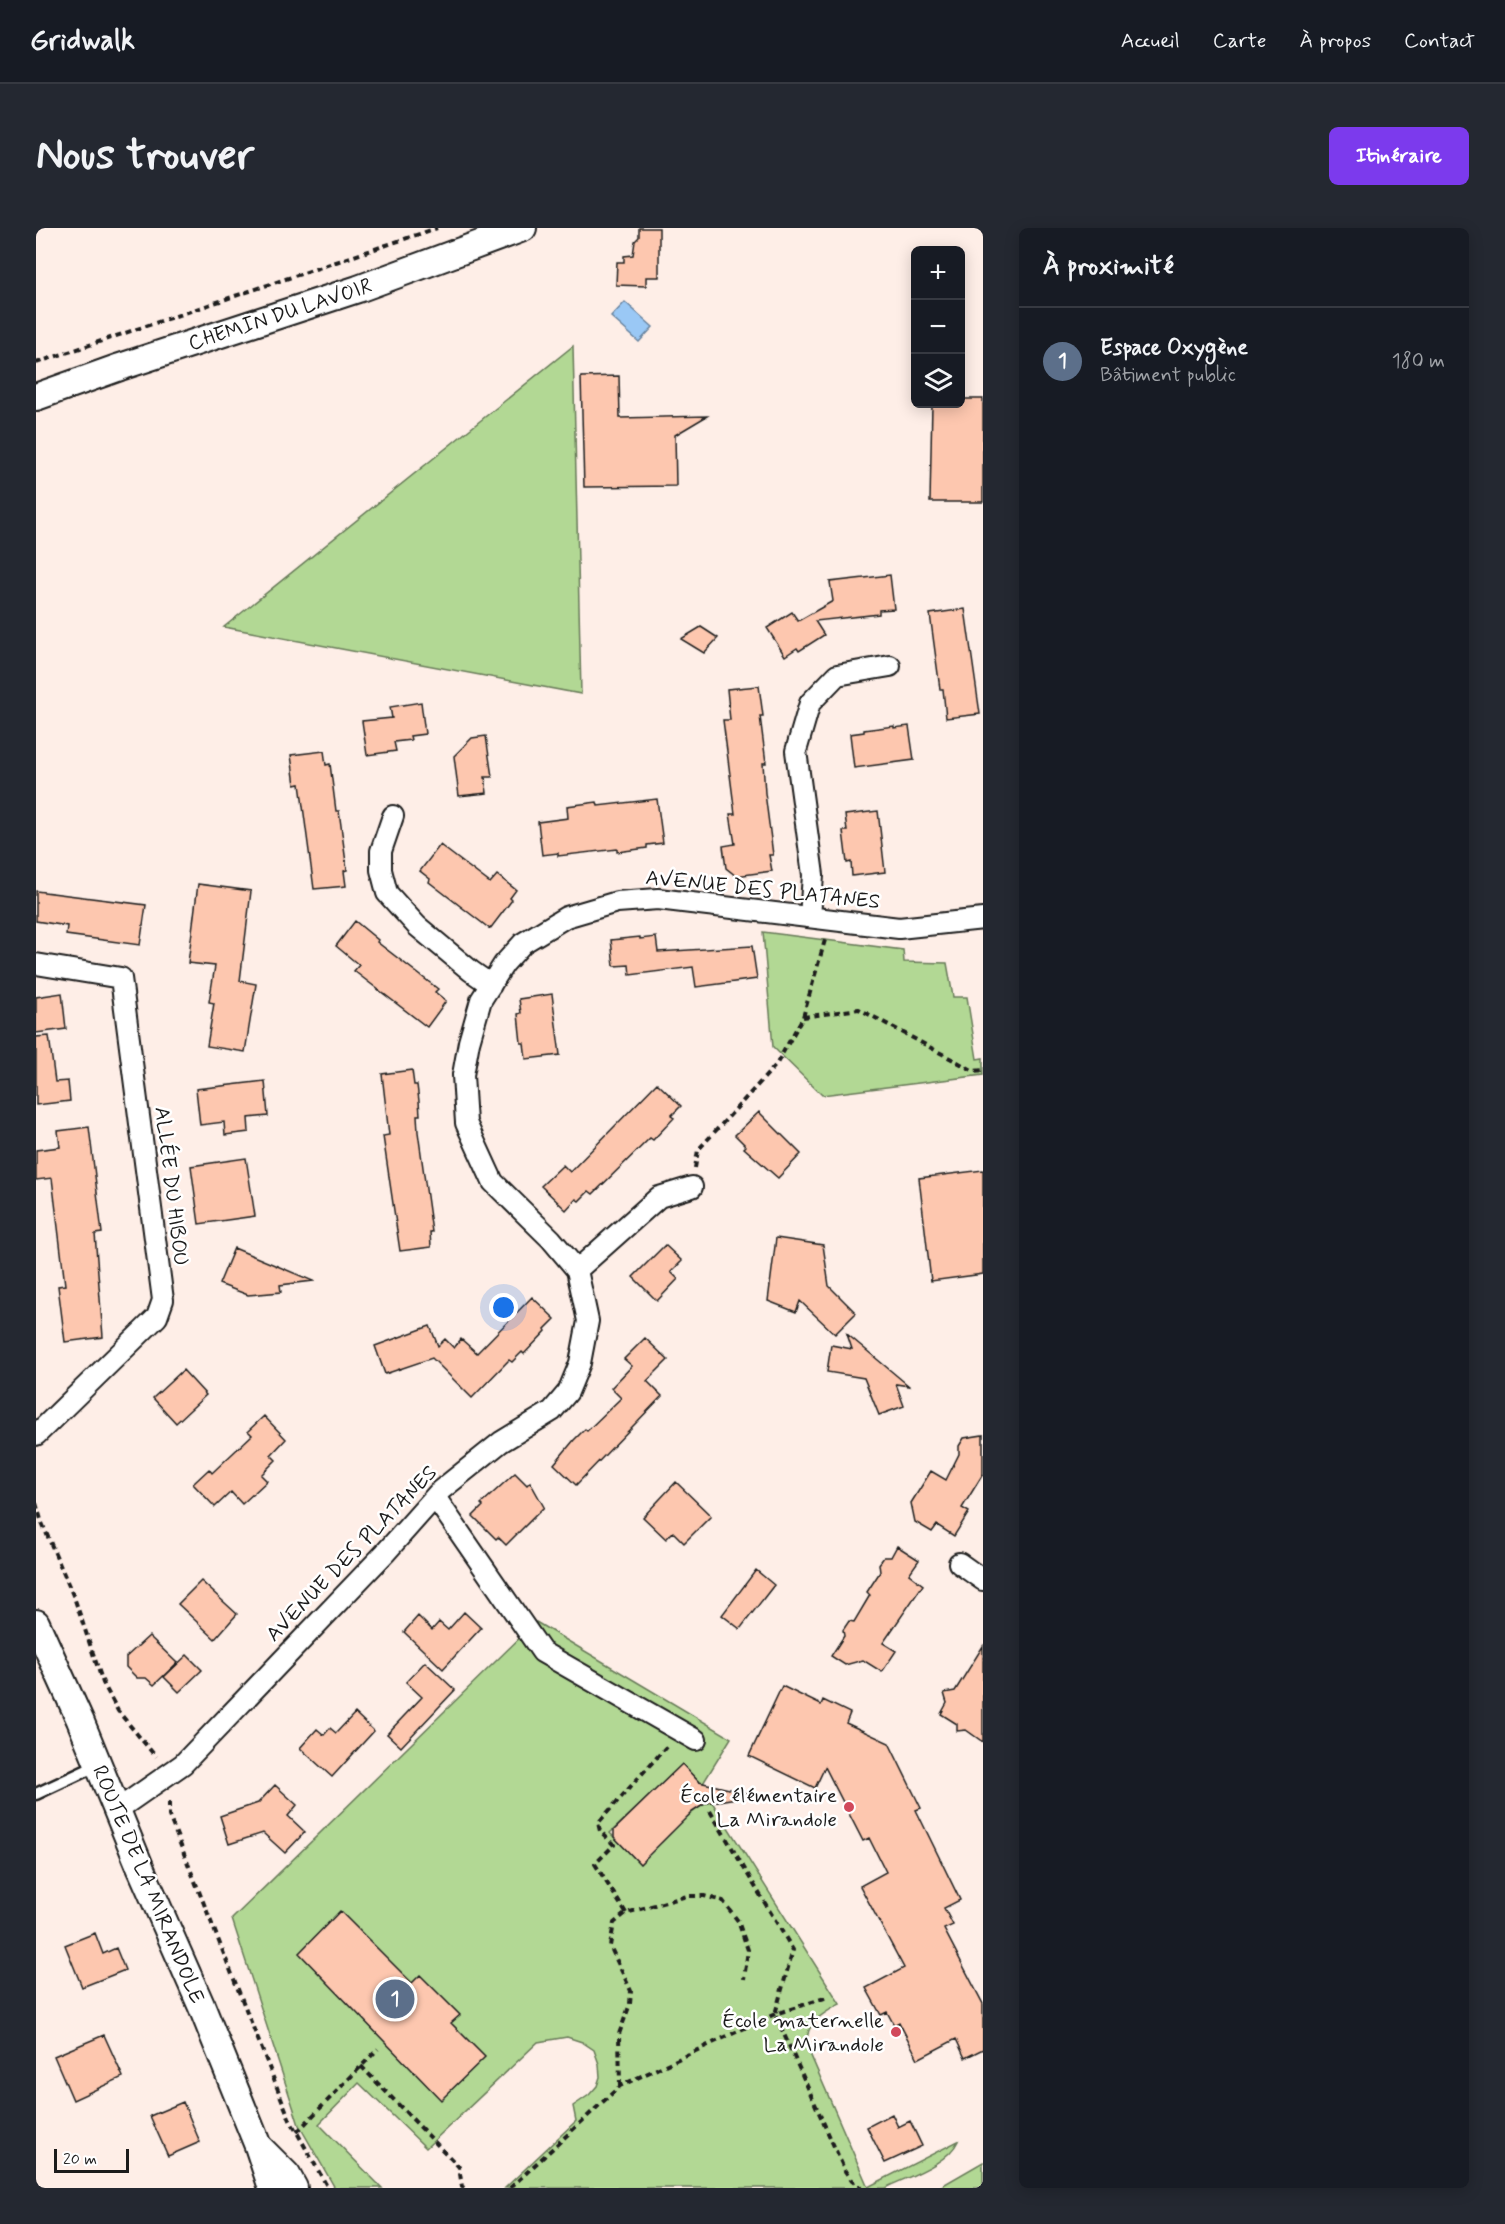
<!DOCTYPE html>
<html lang="fr">
<head>
<meta charset="utf-8">
<style>
	:root { --surface:#171b24; --page:#242831; --text:#f1f3f6; --muted:#9ea1a6; --line:#363941; --accent:#7c3aed }
	body { margin:0; font-family:Mynerve,sans-serif; background:var(--page); color:var(--text) }
	.controls { position:absolute; right:18px; top:18px; display:grid; overflow:hidden; border-radius:9px; box-shadow:0 3px 15px #0003 }
	.controls button { width:54px; height:54px; display:grid; place-items:center; padding:0; border:0; border-bottom:2px solid var(--line); background:var(--surface); color:var(--text); font:30px sans-serif }
	.scale { position:absolute; left:18px; bottom:15px; width:75px; box-sizing:border-box; padding-left:6px; border:3px solid #1c1c1c; border-top:0; font-size:16px; line-height:21px; white-space:nowrap; color:#1c1c1c; -webkit-text-stroke:4px #fff; paint-order:stroke }
	.you { position:absolute; left:468px; top:1080px; width:21px; height:21px; margin:-15px; border:4px solid #fff; border-radius:50%; background:#1a73e8; box-shadow:0 0 0 9px #1a73e833 }
	.badge { display:grid; place-items:center; width:39px; height:39px; border-radius:50%; background:var(--accent); color:#fff; font-size:20px; font-weight:700 }
	.pin { position:absolute; translate:-50% -50%; border:3px solid #fff; box-shadow:0 2px 6px #0006 }
	.list { margin:0; padding:0; list-style:none }
	h2 { display:flex; justify-content:space-between; align-items:center; height:78px; margin:0; padding:0 24px; font-size:26px }
	h2 small { font-size:20px; font-weight:400; color:var(--muted) }
	.list li { display:grid; grid-template-columns:39px 1fr auto; gap:18px; align-items:center; box-sizing:border-box; height:108px; padding:0 24px; border-top:2px solid var(--line) }
	.list b { display:block; font-size:22px; white-space:nowrap }
	.list p { margin:0; font-size:20px; white-space:nowrap; color:var(--muted) }
	.list em { font-size:20px; font-style:normal; color:var(--muted) }
	.icon { flex:none; width:33px; height:33px; fill:none; stroke:currentColor; stroke-width:2; stroke-linecap:round; stroke-linejoin:round }
	.map { position:relative; flex:none; width:947px; height:1960px; overflow:hidden; border-radius:9px }
	header { display:flex; align-items:center; gap:36px; box-sizing:border-box; height:84px; padding:0 30px; background:var(--surface); border-bottom:2px solid var(--line) }
	header strong { font-size:28px }
	nav { display:flex; gap:33px; margin-inline-start:auto; font-size:21px }
	.intro { display:flex; align-items:center; justify-content:space-between; box-sizing:border-box; height:144px; padding:0 36px }
	h1 { margin:0; font-size:42px }
	.button { padding:15px 27px; border-radius:9px; background:var(--accent); color:#fff; font-size:21px; font-weight:700 }
	main { display:flex; gap:36px; padding:0 36px }
	aside { flex:1; background:var(--surface); border-radius:9px; box-shadow:0 3px 15px #0003 }
	.map>svg:first-child { display:block }
	.green { fill:#b2d894; stroke:#677a58; stroke-width:1.5 }
	.water { fill:#9ac8f5; stroke:#68839e; stroke-width:1.5 }
	.building { fill:#fdc7af; stroke:#1c1c1c; stroke-width:1.5 }
	.lines { fill:none; stroke-linecap:round; stroke-linejoin:round }
	.service-casing { stroke:#1c1c1c; stroke-width:15 }
	.minor-casing { stroke:#1c1c1c; stroke-width:24 }
	.tertiary-casing { stroke:#1c1c1c; stroke-width:30 }
	.path { stroke:#1c1c1c; stroke-width:4; stroke-dasharray:6 4.5; stroke-linecap:butt }
	.service { stroke:#fff; stroke-width:10 }
	.minor { stroke:#fff; stroke-width:20 }
	.tertiary { stroke:#fff; stroke-width:26 }
	.poi-dot { fill:#d1495b; stroke:#fff; stroke-width:2 }
	.labels { text-anchor:middle; stroke-width:5; stroke-linejoin:round; paint-order:stroke }
	.street-label { font-size:21px; fill:#1c1c1c; stroke:#fff }
	.poi-label { font-size:21px; fill:#1c1c1c; stroke:#fff; text-anchor:end }
</style>
</head>
<body>
<header>
<strong>Gridwalk</strong>
<nav><a>Accueil</a><a>Carte</a><a>À propos</a><a>Contact</a></nav>
</header>
<div class="intro"><h1>Nous trouver</h1><a class="button">Itinéraire</a></div>
<main>
<div class="map">
<svg width="947" height="1960" viewBox="0 0 947 1960">
	<rect width="100%" height="100%" fill="#feeee7"/>
	<filter id="ink" filterUnits="userSpaceOnUse"><feTurbulence type="fractalNoise" baseFrequency=".0167" numOctaves="2"/><feDisplacementMap in="SourceGraphic" scale="12" xChannelSelector="R" yChannelSelector="G"/><feConvolveMatrix kernelMatrix="1 2 1 2 8 2 1 2 1" color-interpolation-filters="sRGB"/></filter>
	<g filter="url(#ink)">
		<path class="green" d="M 537,118 L 545,466 L 188,399 Z
			M 727,704 L 867,722 L 868,734 L 911,735 L 917,769 L 931,769 L 941,831 L 947,830 L 947,847 L 786,867 L 737,819 Z
			M 500,1394 L 695,1510 L 666,1557 L 646,1537 L 574,1605 L 604,1636 C 616,1622 660,1575 676,1574 L 804,1776 C 784,1787 767,1796 772,1821 L 832,1959 L 922,1913 C 912,1936 871,1949 849,1960 L 469,1960 L 540,1893 L 537,1878 L 553,1867 L 561,1858 L 564,1849 L 563,1836 L 558,1822 L 546,1814 L 531,1809 L 502,1814 L 390,1920 L 323,1855 L 283,1896 L 346,1960 L 299,1960 L 263,1897 L 196,1691 Z
			M 947,1934 L 947,1960 L 902,1960 Z"/>
		<path class="water" d="M 589,74 L 617,99 L 603,114 L 575,89 Z"/>
		<path class="building" d="M 603,0 L 623,0 L 623,49 L 610,49 L 610,58 L 580,57 L 581,34 L 588,34 L 588,28 L 597,27 L 599,13 L 603,9 Z
			M 583,148 L 584,190 L 671,188 L 639,207 L 640,258 L 548,259 L 545,149 Z
			M 924,171 L 947,171 L 947,274 L 894,274 L 896,176 L 924,176 Z
			M 854,347 L 858,381 L 843,382 L 843,386 L 779,393 L 788,407 L 763,423 L 761,420 L 749,428 L 731,400 L 756,384 L 762,393 L 797,373 L 794,354 Z
			M 929,381 L 944,486 L 910,490 L 907,461 L 904,461 L 894,386 Z
			M 665,399 L 682,410 L 668,425 L 645,411 Z
			M 723,458 L 727,488 L 724,488 L 730,535 L 727,535 L 729,565 L 737,627 L 733,627 L 736,643 L 700,648 L 690,640 L 687,618 L 699,616 L 694,586 L 699,586 L 687,492 L 694,492 L 691,461 Z
			M 385,474 L 389,506 L 374,508 L 375,512 L 358,514 L 360,523 L 331,527 L 326,493 L 356,490 L 354,479 Z
			M 858,498 L 858,500 L 873,498 L 878,532 L 818,540 L 814,506 L 828,504 L 828,502 Z
			M 450,508 L 456,549 L 449,549 L 451,565 L 423,568 L 418,528 L 436,510 Z
			M 288,523 L 290,537 L 294,536 L 300,583 L 303,583 L 311,642 L 308,643 L 310,658 L 278,661 L 264,556 L 259,557 L 255,527 Z
			M 621,571 L 627,615 L 611,617 L 611,620 L 581,624 L 581,621 L 522,628 L 522,625 L 506,627 L 502,594 L 532,590 L 531,578 L 561,574 L 562,578 Z
			M 842,583 L 849,644 L 816,648 L 815,634 L 811,635 L 807,603 L 811,603 L 809,587 Z
			M 404,617 L 454,655 L 461,647 L 480,662 L 474,670 L 476,672 L 454,701 L 393,654 L 394,651 L 384,643 Z
			M 162,656 L 215,663 L 204,753 L 220,756 L 209,824 L 171,818 L 178,775 L 173,774 L 179,738 L 152,735 Z
			M 0,663 L 110,677 L 104,717 L 30,707 L 31,698 L 0,693 Z
			M 319,693 L 342,712 L 341,714 L 402,761 L 399,764 L 410,773 L 391,799 L 318,743 L 323,737 L 300,718 Z
			M 604,709 L 604,711 L 620,709 L 622,724 L 716,718 L 721,751 L 660,759 L 657,739 L 594,747 L 593,737 L 578,738 L 575,712 Z
			M 26,765 L 30,801 L 0,805 L 0,769 Z
			M 516,766 L 524,827 L 490,831 L 488,815 L 485,815 L 482,786 L 485,785 L 483,771 Z
			M 13,808 L 19,854 L 32,853 L 34,873 L 0,877 L 0,809 Z
			M 376,842 L 378,857 L 381,857 L 383,873 L 384,887 L 381,887 L 382,904 L 396,1004 L 394,1004 L 395,1019 L 364,1023 L 347,908 L 353,907 L 346,846 Z
			M 229,853 L 232,888 L 212,890 L 213,904 L 189,907 L 188,894 L 164,897 L 160,861 Z
			M 621,855 L 645,878 L 635,888 L 638,890 L 617,912 L 614,910 L 557,966 L 553,963 L 543,973 L 540,971 L 530,982 L 505,958 L 527,937 L 534,944 Z
			M 723,884 L 765,926 L 742,950 L 708,920 L 710,918 L 699,907 Z
			M 53,899 L 66,1005 L 59,1006 L 67,1109 L 29,1114 L 22,1058 L 29,1057 L 16,950 L 0,952 L 0,922 L 24,919 L 22,903 Z
			M 210,930 L 219,988 L 163,996 L 155,938 Z
			M 947,942 L 947,1046 L 895,1053 L 883,950 Z
			M 740,1010 L 787,1017 L 793,1058 L 820,1085 L 799,1106 L 764,1073 L 760,1084 L 732,1073 Z
			M 629,1017 L 646,1033 L 635,1044 L 642,1051 L 621,1073 L 597,1049 Z
			M 198,1020 L 277,1053 L 244,1057 L 245,1064 L 212,1067 L 183,1056 Z
			M 496,1069 L 519,1091 L 509,1101 L 510,1103 L 488,1126 L 486,1124 L 476,1134 L 473,1132 L 436,1170 L 396,1130 L 349,1146 L 339,1118 L 394,1098 L 402,1118 L 409,1111 L 418,1120 L 425,1111 L 441,1125 Z
			M 811,1106 L 873,1158 L 860,1156 L 868,1178 L 843,1187 L 828,1150 L 791,1144 L 795,1117 L 816,1121 Z
			M 609,1110 L 632,1132 L 611,1153 L 626,1168 L 540,1257 L 518,1236 L 538,1212 L 549,1201 L 551,1203 L 585,1170 L 575,1160 L 596,1138 L 588,1131 Z
			M 147,1142 L 170,1167 L 140,1195 L 117,1170 Z
			M 228,1188 L 250,1211 L 235,1227 L 240,1232 L 225,1247 L 231,1253 L 206,1276 L 195,1264 L 179,1279 L 157,1256 L 173,1241 L 176,1245 L 216,1207 L 212,1203 Z
			M 947,1207 L 947,1246 L 926,1280 L 933,1284 L 918,1308 L 901,1297 L 896,1304 L 879,1294 L 875,1275 L 895,1243 L 910,1252 L 923,1226 L 923,1218 L 928,1210 Z
			M 479,1245 L 491,1257 L 494,1254 L 508,1279 L 470,1317 L 462,1309 L 460,1311 L 437,1288 L 447,1278 L 445,1276 Z
			M 640,1254 L 675,1288 L 648,1315 L 637,1304 L 630,1311 L 607,1289 Z
			M 861,1318 L 883,1332 L 873,1346 L 887,1357 L 847,1415 L 860,1423 L 846,1444 L 827,1432 L 809,1437 L 795,1428 L 808,1408 L 807,1402 L 813,1393 L 818,1394 L 834,1367 L 831,1364 L 844,1344 L 843,1336 L 848,1329 L 855,1329 Z
			M 720,1342 L 738,1357 L 704,1401 L 686,1387 Z
			M 165,1353 L 201,1386 L 179,1411 L 142,1376 Z
			M 428,1384 L 445,1400 L 407,1441 L 368,1404 L 382,1388 L 396,1402 L 403,1394 L 412,1402 Z
			M 113,1408 L 141,1435 L 118,1457 L 110,1450 L 101,1450 L 90,1439 L 90,1429 Z
			M 947,1418 L 947,1514 L 930,1502 L 921,1503 L 921,1496 L 905,1486 L 911,1475 L 908,1465 L 919,1463 Z
			M 151,1427 L 166,1442 L 143,1464 L 128,1449 Z
			M 389,1434 L 419,1462 L 365,1519 L 351,1506 L 386,1469 L 370,1454 Z
			M 746,1458 L 785,1477 L 787,1472 L 814,1485 L 810,1495 L 853,1515 L 885,1580 L 880,1582 L 924,1672 L 908,1680 L 917,1697 L 908,1701 L 947,1776 L 947,1821 L 929,1830 L 920,1811 L 882,1831 L 863,1794 L 858,1797 L 851,1784 L 845,1787 L 830,1760 L 868,1740 L 824,1658 L 850,1644 L 833,1610 L 827,1613 L 789,1539 L 779,1560 L 713,1528 Z
			M 319,1485 L 338,1503 L 296,1549 L 264,1520 L 281,1501 L 288,1507 L 294,1500 L 300,1505 Z
			M 646,1536 L 663,1554 L 719,1567 L 670,1575 L 656,1584 L 604,1636 L 578,1609 L 578,1602 Z
			M 239,1557 L 261,1577 L 252,1588 L 269,1604 L 249,1625 L 227,1605 L 193,1616 L 184,1588 L 222,1575 Z
			M 304,1683 L 376,1755 L 384,1747 L 424,1787 L 415,1795 L 449,1829 L 405,1872 L 263,1725 Z
			M 59,1705 L 67,1726 L 80,1720 L 89,1742 L 46,1759 L 29,1717 Z
			M 68,1807 L 87,1849 L 37,1872 L 18,1828 Z
			M 147,1874 L 164,1914 L 132,1928 L 114,1888 Z
			M 856,1886 L 862,1899 L 874,1893 L 886,1918 L 849,1935 L 831,1899 Z"/>
		<g class="lines">
			<defs>
				<path id="service" d="M 0,1566 L 62,1537"/>
				<path id="minor" d="M 357,588 L 345,623 L 345,642 L 351,665 L 381,698 L 435,743 L 455,757
					M 774,689 L 777,647 L 760,523 L 774,475 L 801,447 L 854,438
					M 0,736 L 85,750 L 127,1072 L 121,1089 L 0,1207
					M 541,1042 L 623,969 L 656,959
					M 399,1269 L 506,1424 L 660,1512
					M 923,1335 L 947,1352
					M 81,1582 L 147,1536 L 349,1325 L 405,1262 L 465,1214 L 516,1183 L 532,1164 L 544,1135 L 552,1093 L 541,1042 L 515,1011 L 457,954 L 430,895 L 427,847 L 433,814 L 445,772 L 468,736 L 487,715 L 530,689 L 581,674 L 622,671 L 863,700 L 947,691"/>
				<path id="tertiary" d="M 0,169 L 84,139 L 322,61 L 487,0
					M 0,1395 L 44,1492 L 105,1641 L 165,1777 L 222,1918
					M 236,1960 L 222,1918 L 251,1947 L 258,1960"/>
			</defs>
			<use href="#service" class="service-casing"/>
			<use href="#minor" class="minor-casing"/>
			<use href="#tertiary" class="tertiary-casing"/>
			<path class="path" d="M 0,135 L 401,0
				M 767,789 L 823,781 L 938,843 L 947,842
				M 659,940 L 662,922 L 740,837 L 767,789 L 789,712
				M 0,1275 L 6,1295 L 39,1372 L 67,1455 L 82,1483 L 120,1529
				M 133,1574 L 133,1588 L 254,1892 L 292,1960
				M 674,1583 L 757,1722 L 739,1786 L 809,1943 L 816,1953 L 825,1960
				M 590,1685 L 559,1636 L 578,1617 L 564,1603 L 562,1595 L 630,1519
				M 325,1838 L 423,1939 L 426,1959 L 429,1960
				M 584,1858 L 583,1806 L 594,1776 L 595,1763 L 574,1718 L 578,1695 L 590,1685 L 651,1668 L 668,1668 L 687,1673 L 702,1693 L 712,1722 L 708,1751
				M 261,1904 L 342,1821
				M 474,1960 L 584,1858 L 739,1786 L 792,1769"/>
			<use href="#service" class="service"/>
			<use href="#minor" class="minor"/>
			<use href="#tertiary" class="tertiary"/>
		</g>
	</g>
	<g class="poi-dot">
		<circle cx="813" cy="1579" r="6"/>
		<circle cx="860" cy="1804" r="6"/>
	</g>
	<g class="labels">
		<g class="street-label">
			<text transform="translate(244 86) rotate(-18)" y="7">CHEMIN DU LAVOIR</text>
			<text transform="translate(727 661) rotate(6)" y="7">AVENUE DES PLATANES</text>
			<text transform="translate(136 958) rotate(83)" y="7">ALLÉE DU HIBOU</text>
			<text transform="translate(315 1325) rotate(-46)" y="7">AVENUE DES PLATANES</text>
			<text transform="translate(113 1656) rotate(67)" y="7">ROUTE DE LA MIRANDOLE</text>
		</g>
		<g class="poi-label">
			<text x="801" y="1574">École élémentaire<tspan x="801" dy="24">La Mirandole</tspan></text>
			<text x="848" y="1799">École maternelle<tspan x="848" dy="24">La Mirandole</tspan></text>
		</g>
	</g>
</svg>
<div class="controls">
<button>+</button>
<button>−</button>
<button><svg class="icon" aria-label="layers" viewBox="0 0 24 24"><path d="M12 4l9 5-9 5-9-5zM3 14l9 5 9-5"/></svg></button>
</div>
<div class="scale">20 m</div>
<div class="you"></div>
<div class="pin badge" style="left:359px;top:1771px;background:#5c6f8a">1</div>
</div>
<aside>
<h2>À proximité<small></small></h2>
<ul class="list">
<li><span class="badge" style="background:#5c6f8a">1</span><div><b>Espace Oxygène</b><p>Bâtiment public</p></div><em>180 m</em></li>
</ul>
</aside>
</main>
</body>
</html>
